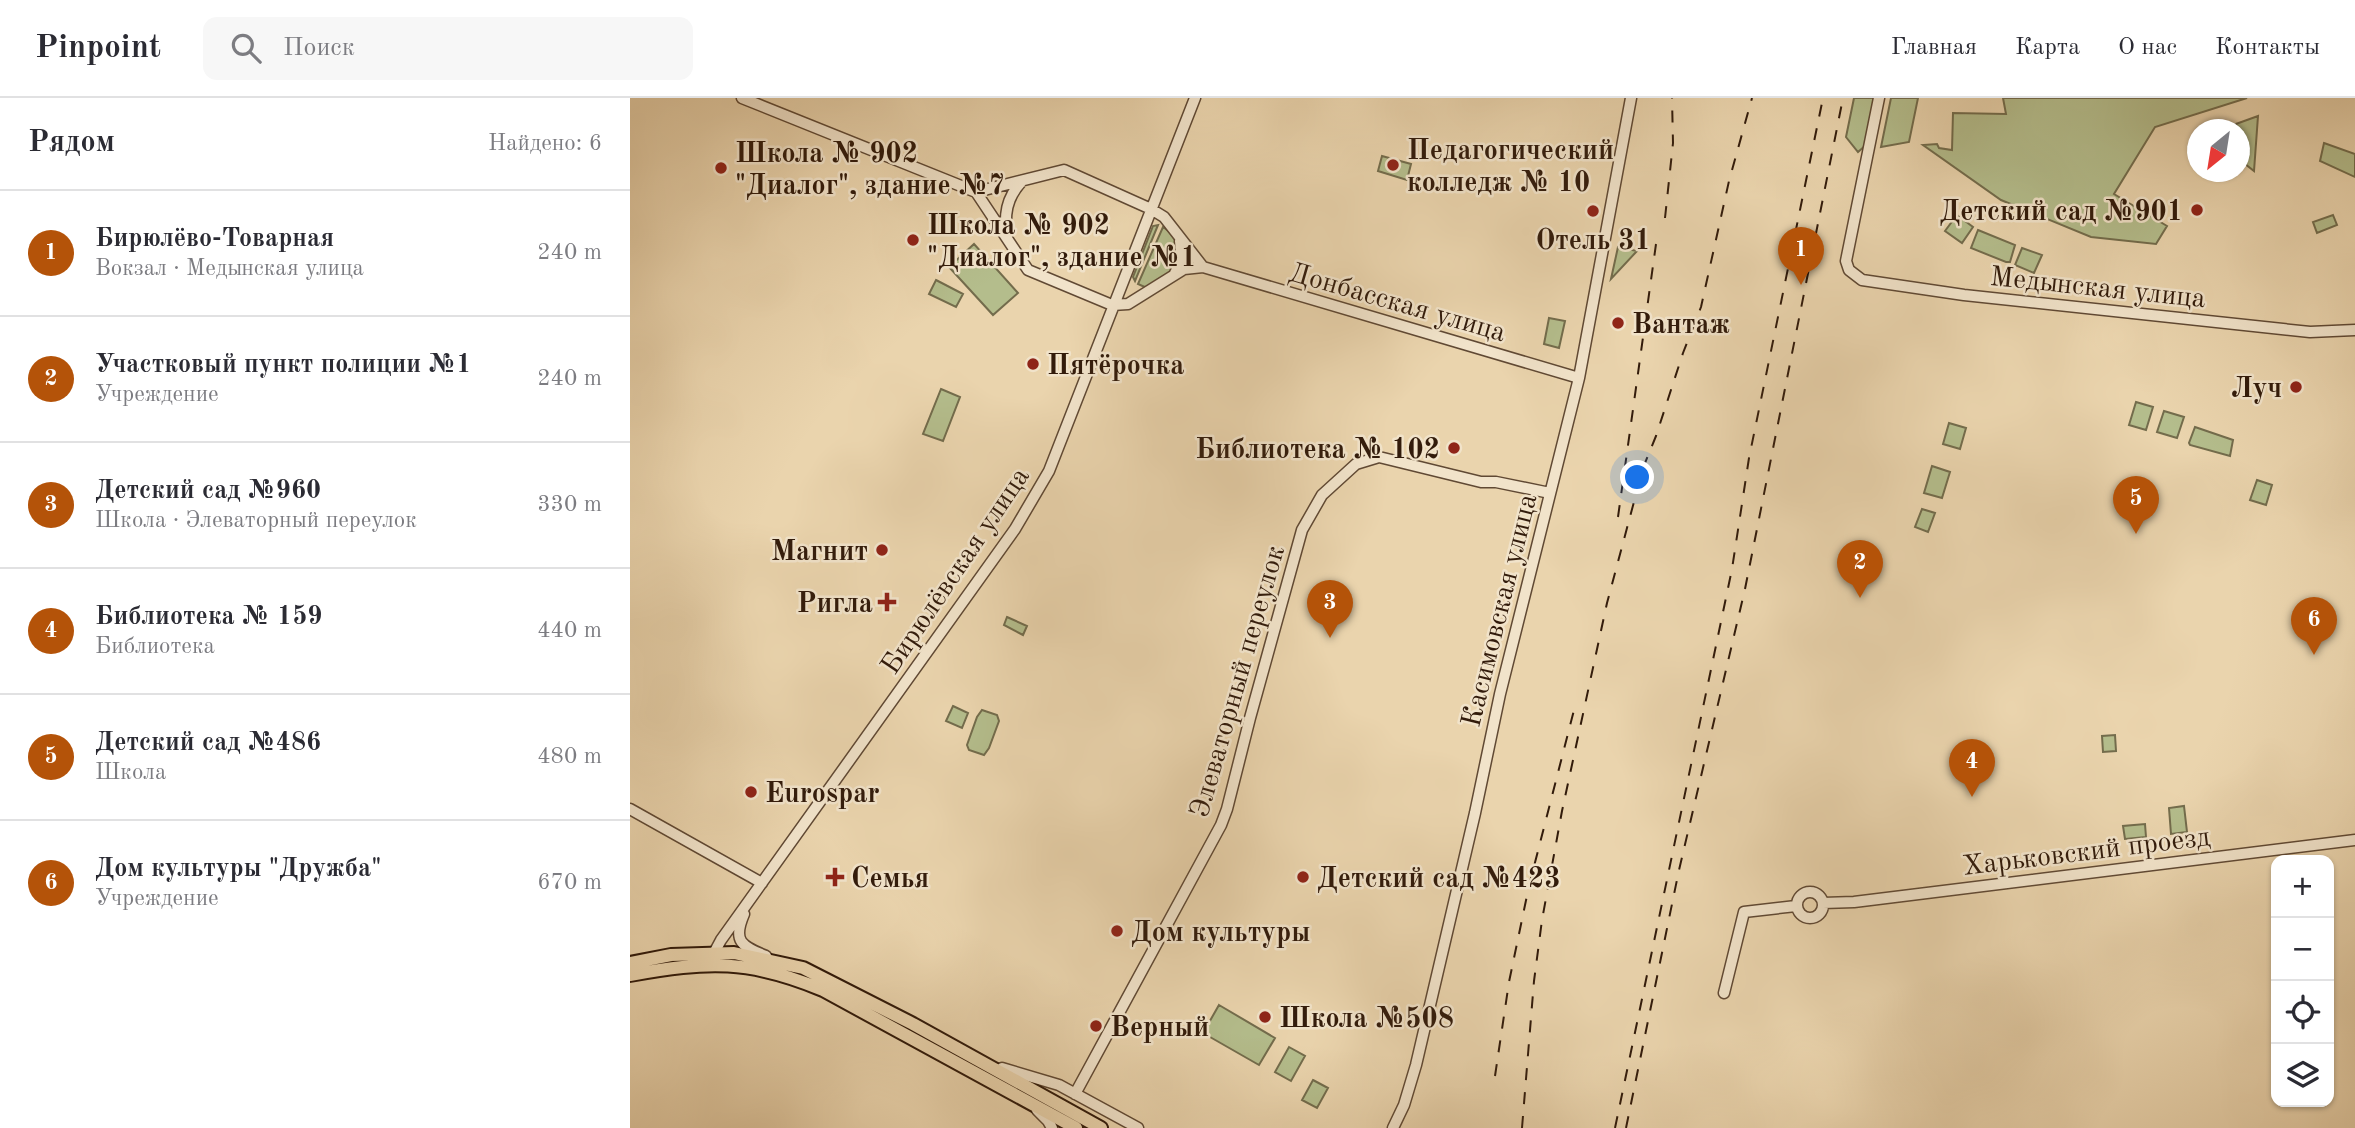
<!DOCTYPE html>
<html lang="ru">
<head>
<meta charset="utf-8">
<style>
	:root { --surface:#fff; --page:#f7f7f7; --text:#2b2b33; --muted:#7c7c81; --line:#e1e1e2; --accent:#b45309 }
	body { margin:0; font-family:"Old Standard TT",serif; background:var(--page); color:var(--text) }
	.controls { position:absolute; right:21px; bottom:21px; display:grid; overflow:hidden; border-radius:14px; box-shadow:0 2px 5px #0004 }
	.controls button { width:63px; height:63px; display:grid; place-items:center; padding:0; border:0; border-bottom:2px solid var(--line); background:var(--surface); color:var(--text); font:35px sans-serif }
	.compass { position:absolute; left:1557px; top:21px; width:63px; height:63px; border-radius:50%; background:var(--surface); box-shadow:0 2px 5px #0004; rotate:210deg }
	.you { position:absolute; left:1008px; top:380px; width:24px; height:24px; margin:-18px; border:5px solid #fff; border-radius:50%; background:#1a73e8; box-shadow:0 0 0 10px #1a73e833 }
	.badge { display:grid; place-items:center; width:46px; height:46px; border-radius:50%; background:var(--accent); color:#fff; font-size:23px; font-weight:700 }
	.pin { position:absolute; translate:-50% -58px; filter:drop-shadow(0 2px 4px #0008) }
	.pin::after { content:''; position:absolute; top:37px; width:24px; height:21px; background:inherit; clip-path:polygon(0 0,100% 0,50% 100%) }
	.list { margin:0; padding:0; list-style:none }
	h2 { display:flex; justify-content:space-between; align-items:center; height:91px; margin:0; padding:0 28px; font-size:30px }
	h2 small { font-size:23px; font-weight:400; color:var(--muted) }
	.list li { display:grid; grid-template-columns:46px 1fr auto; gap:21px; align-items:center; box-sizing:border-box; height:126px; padding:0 28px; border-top:2px solid var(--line) }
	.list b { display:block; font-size:26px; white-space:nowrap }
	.list p { margin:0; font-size:23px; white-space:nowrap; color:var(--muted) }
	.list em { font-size:23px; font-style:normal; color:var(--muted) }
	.icon { flex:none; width:38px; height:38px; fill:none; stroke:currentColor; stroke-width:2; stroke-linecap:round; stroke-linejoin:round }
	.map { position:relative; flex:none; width:1725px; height:1030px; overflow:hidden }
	header { display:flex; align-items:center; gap:42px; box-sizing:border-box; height:98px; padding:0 35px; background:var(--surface); border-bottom:2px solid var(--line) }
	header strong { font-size:33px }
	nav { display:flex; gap:38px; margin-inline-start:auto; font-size:24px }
	.search { width:490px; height:63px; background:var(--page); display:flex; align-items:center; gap:18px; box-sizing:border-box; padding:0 24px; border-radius:14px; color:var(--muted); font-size:26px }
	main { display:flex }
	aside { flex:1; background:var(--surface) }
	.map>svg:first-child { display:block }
	.green { fill:#b4bd8c; stroke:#736c4c; stroke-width:2 }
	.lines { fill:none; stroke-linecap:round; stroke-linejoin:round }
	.minor-casing { stroke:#604934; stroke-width:13 }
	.major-casing { stroke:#321b0b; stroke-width:16 }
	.minor { stroke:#f1e3ca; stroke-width:10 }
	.major { stroke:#ead4ad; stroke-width:12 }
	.rail { stroke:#321b0b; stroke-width:2; stroke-dasharray:12 12; stroke-linecap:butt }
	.poi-dot { fill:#8f2418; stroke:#f1e3ca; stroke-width:2.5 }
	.labels { text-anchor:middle; stroke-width:5; stroke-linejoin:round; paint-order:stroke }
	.poi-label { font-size:28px; font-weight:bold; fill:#321b0b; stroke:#f1e3ca; text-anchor:start }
	.street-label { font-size:28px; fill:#321b0b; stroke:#f1e3ca }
</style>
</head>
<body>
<header>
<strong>Pinpoint</strong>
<div class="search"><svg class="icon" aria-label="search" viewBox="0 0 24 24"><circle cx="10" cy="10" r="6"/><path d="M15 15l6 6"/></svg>Поиск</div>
<nav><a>Главная</a><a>Карта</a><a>О нас</a><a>Контакты</a></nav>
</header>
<main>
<aside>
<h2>Рядом<small>Найдено: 6</small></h2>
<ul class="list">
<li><span class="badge">1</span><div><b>Бирюлёво-Товарная</b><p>Вокзал · Медынская улица</p></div><em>240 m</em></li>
<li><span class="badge">2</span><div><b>Участковый пункт полиции №1</b><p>Учреждение</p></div><em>240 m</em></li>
<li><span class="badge">3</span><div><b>Детский сад №960</b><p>Школа · Элеваторный переулок</p></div><em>330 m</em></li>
<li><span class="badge">4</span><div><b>Библиотека № 159</b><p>Библиотека</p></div><em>440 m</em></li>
<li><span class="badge">5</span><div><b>Детский сад №486</b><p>Школа</p></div><em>480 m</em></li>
<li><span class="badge">6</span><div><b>Дом культуры &quot;Дружба&quot;</b><p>Учреждение</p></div><em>670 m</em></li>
</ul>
</aside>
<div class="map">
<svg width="1725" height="1030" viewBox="0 0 1725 1030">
	<rect width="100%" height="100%" fill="#ead4ad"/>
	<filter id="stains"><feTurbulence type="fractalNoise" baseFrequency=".00286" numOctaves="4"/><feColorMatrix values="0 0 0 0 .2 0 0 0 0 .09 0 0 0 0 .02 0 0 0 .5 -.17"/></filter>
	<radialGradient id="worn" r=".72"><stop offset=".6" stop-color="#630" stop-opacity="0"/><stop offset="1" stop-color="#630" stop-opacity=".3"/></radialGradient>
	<path class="green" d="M 1224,0 L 1245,0 L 1236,47 L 1228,54 L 1216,39 Z
		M 1261,0 L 1288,0 L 1279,44 L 1251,49 Z
		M 1373,0 L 1617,0 L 1525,29 L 1484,96 L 1537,128 L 1526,146 L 1461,139 L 1371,102 L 1293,47 L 1307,46 L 1309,50 L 1322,52 L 1323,15 L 1376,16 Z
		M 1628,18 L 1624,73 L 1610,62 L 1610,32 L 1592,31 Z
		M 1694,45 L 1725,56 L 1725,79 L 1690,63 Z
		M 752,58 L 781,66 L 777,82 L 748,73 Z
		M 1327,117 L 1343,129 L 1332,145 L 1315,133 Z
		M 1703,117 L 1707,127 L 1687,135 L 1683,124 Z
		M 528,127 L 505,183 L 503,179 L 523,128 Z
		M 533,129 C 549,139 549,153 547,171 L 517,190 L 508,186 Z
		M 1348,132 L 1385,147 L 1380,164 L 1376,164 L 1341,150 Z
		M 344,146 L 388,195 L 363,217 L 319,169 Z
		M 988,149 L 1007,153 L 981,181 Z
		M 1392,150 L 1412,157 L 1404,175 L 1385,167 Z
		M 306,182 L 333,196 L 326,209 L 299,196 Z
		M 919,220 L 935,223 L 929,250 L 914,246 Z
		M 311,291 L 330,299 L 313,343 L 293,336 Z
		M 1506,304 L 1523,309 L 1516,332 L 1499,327 Z
		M 1534,313 L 1554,319 L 1547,340 L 1527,334 Z
		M 1319,325 L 1336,330 L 1330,351 L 1313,346 Z
		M 1565,329 L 1603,342 L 1600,358 L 1560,347 L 1559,345 Z
		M 1302,368 L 1320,374 L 1312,400 L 1294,395 Z
		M 1627,382 L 1642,387 L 1636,407 L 1620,402 Z
		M 1292,411 L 1305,415 L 1298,434 L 1285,429 Z
		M 377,519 L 397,528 L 393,537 L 374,527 Z
		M 323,608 L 338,615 L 332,630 L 316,623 Z
		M 352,612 L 367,617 L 369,623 L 359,650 L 354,657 L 339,652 L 337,647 L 347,619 Z
		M 1485,637 L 1486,653 L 1473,654 L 1472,638 Z
		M 1554,708 L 1557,734 L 1541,736 L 1539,710 Z
		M 1515,726 L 1516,739 L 1495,741 L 1493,728 Z
		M 589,907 L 645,940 L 629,967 L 573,935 Z
		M 659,949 L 675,958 L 661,983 L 645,974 Z
		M 683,982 L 698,990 L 687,1010 L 672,1002 Z"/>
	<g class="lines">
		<defs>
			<path id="minor" d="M 112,0 L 346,94 L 398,172 L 482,207 L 498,206 L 554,171 L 573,169 L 949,280
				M 1249,0 L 1216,163 L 1219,172 L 1232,182 L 1334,197 L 1680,234 L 1725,232
				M 346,94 L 434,72 L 521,111 L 534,119 L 573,169
				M 377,140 C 374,117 376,100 392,83
				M 545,175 L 552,162 L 550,143
				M 0,711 L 132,785
				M1167 807a13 13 0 1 1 26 0a13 13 0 1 1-26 0Z
				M 1193,805 L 1224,804 L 1725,742
				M 114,816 C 102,844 112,848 136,858
				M 84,861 L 84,855 L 91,842 L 385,431 L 419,373 L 565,0
				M 1094,895 L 1114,814 L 1166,808
				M 372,970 L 429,987 L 508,1030
				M 445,996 L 591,727 L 597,711 L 620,620 L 672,432 L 692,397 L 726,366 L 749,359 L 851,384 L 866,384 L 920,395
				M 407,1012 L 418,1023 L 422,1030
				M 763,1030 L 774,1007 L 786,967 L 845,715 L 870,596 L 949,280 L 1001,0"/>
			<path id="major" d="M 0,865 L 41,857 L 104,855 L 173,870 L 283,926 L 471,1030
				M 0,877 C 78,863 119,861 193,892 L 446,1030"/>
		</defs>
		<use href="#minor" class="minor-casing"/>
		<use href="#major" class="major-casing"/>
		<use href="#minor" class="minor"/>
		<use href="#major" class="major"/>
		<path class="rail" d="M 1035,120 L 1043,45 L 1042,0
			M 988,419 L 1026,146
			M 865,978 L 879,884 L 899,788 L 944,612
			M 892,1030 L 904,883 L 912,822 L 932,713 L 977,505 L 1013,370 L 1026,338 L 1053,255 L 1071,209 L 1099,83 L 1122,0
			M 985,1030 L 1102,471 L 1119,360 L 1193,0
			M 996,1030 L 1049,772 L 1115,491 L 1213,0"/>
	</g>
	<g class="poi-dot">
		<circle cx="763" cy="67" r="7"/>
		<circle cx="91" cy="70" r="7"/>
		<circle cx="1567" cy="112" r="7"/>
		<circle cx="963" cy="113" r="7"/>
		<circle cx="283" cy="142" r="7"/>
		<circle cx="988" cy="225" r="7"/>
		<circle cx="403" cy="266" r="7"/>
		<circle cx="1666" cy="289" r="7"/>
		<circle cx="824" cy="350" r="7"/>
		<circle cx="252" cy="452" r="7"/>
		<path d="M253.5 493.5h7v7h7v7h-7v7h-7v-7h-7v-7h7z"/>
		<circle cx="121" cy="694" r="7"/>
		<path d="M201.5 768.5h7v7h7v7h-7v7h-7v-7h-7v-7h7z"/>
		<circle cx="673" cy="779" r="7"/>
		<circle cx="487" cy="833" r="7"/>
		<circle cx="635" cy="919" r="7"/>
		<circle cx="466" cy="928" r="7"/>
	</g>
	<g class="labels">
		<g class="poi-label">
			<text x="777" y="61">Педагогический<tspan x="777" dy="32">колледж № 10</tspan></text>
			<text x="105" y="64">Школа № 902<tspan x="105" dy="32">"Диалог", здание №7</tspan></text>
			<text x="1553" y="122" text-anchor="end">Детский сад №901</text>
			<text x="297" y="136">Школа № 902<tspan x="297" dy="32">"Диалог", здание №1</tspan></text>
			<text x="963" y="151" text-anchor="middle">Отель 31</text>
			<text x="1002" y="235">Вантаж</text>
			<text x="417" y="276">Пятёрочка</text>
			<text x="1652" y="299" text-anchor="end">Луч</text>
			<text x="810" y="360" text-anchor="end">Библиотека № 102</text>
			<text x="238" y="462" text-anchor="end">Магнит</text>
			<text x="243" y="514" text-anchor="end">Ригла</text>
			<text x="135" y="704">Eurospar</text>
			<text x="221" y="789">Семья</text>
			<text x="687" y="789">Детский сад №423</text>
			<text x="501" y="843">Дом культуры</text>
			<text x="649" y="929">Школа №508</text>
			<text x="480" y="938">Верный</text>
		</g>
		<g class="street-label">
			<text transform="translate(1468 188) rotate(6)" y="10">Медынская улица</text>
			<text transform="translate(768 203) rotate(16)" y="10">Донбасская улица</text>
			<text transform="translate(324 472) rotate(-56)" y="10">Бирюлёвская улица</text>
			<text transform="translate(868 512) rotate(-76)" y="10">Касимовская улица</text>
			<text transform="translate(606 583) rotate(-74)" y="10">Элеваторный переулок</text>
			<text transform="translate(1456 752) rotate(-7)" y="10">Харьковский проезд</text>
		</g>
	</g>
	<rect width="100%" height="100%" filter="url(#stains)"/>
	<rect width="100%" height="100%" fill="url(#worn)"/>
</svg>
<div class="controls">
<button>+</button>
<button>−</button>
<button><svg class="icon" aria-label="locate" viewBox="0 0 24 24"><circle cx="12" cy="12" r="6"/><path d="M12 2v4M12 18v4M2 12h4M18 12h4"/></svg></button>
<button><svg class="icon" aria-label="layers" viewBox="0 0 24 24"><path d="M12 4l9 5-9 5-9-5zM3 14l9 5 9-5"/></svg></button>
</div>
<svg class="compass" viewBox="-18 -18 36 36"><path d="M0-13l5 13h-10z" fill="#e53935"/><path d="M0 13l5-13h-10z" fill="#7c7c81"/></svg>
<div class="you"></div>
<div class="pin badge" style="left:1171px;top:187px">1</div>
<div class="pin badge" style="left:1230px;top:500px">2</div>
<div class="pin badge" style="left:700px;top:540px">3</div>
<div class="pin badge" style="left:1342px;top:699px">4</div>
<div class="pin badge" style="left:1506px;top:436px">5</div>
<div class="pin badge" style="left:1684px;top:557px">6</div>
</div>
</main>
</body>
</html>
